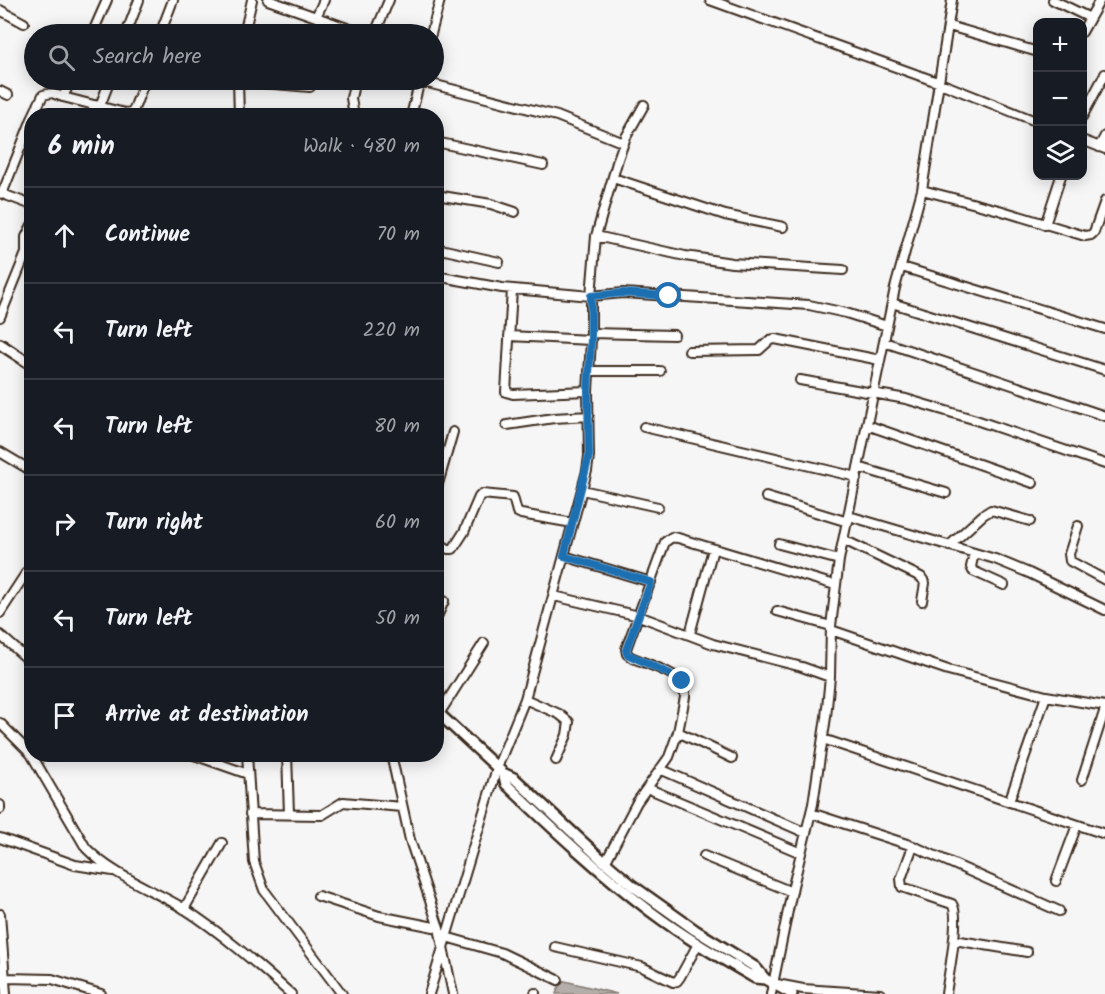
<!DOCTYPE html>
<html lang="en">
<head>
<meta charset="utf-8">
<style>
	:root { --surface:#171b24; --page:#20242c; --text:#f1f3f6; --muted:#9ea1a6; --line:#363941 }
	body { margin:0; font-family:Kalam,sans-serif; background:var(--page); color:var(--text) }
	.controls { position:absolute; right:18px; top:18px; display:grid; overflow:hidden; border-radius:12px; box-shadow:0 3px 15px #0003 }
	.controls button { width:54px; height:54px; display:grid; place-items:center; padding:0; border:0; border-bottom:2px solid var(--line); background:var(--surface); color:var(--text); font:30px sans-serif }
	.stop { position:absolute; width:18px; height:18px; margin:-14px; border:4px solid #1f6fb2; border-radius:50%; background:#fff }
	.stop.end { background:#1f6fb2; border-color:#fff; box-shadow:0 2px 6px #0008 }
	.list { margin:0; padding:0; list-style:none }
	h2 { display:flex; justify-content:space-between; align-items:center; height:78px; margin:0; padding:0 24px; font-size:26px }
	h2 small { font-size:20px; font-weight:400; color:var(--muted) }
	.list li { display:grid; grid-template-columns:39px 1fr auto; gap:18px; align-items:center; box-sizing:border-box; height:96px; padding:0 24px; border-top:2px solid var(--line) }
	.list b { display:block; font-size:22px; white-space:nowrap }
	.list em { font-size:20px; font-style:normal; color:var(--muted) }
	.icon { flex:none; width:33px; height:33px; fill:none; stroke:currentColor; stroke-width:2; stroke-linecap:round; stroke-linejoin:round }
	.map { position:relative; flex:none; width:1105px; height:994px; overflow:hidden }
	.search { position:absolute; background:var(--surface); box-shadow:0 3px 15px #0003; left:24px; top:24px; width:420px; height:66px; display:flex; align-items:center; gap:15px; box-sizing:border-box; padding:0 21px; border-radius:33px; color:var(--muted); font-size:22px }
	.panel { position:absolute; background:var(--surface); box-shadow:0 3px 15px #0003; left:24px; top:108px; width:420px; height:654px; border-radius:24px }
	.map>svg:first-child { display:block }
	.water { fill:#b4aeaa; stroke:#847972; stroke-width:1.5 }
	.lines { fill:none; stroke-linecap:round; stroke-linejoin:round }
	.minor-casing { stroke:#3b2a1e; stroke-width:12 }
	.tertiary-casing { stroke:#3b2a1e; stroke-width:14 }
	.minor { stroke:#fff; stroke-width:8 }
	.tertiary { stroke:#fff; stroke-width:9 }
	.route { stroke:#1f6fb2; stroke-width:8 }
</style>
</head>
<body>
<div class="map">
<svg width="1105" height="994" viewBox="0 0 1105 994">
	<rect width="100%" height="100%" fill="#f7f6f6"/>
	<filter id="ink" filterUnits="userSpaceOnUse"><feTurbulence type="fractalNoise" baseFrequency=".0167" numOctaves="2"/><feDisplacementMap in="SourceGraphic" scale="12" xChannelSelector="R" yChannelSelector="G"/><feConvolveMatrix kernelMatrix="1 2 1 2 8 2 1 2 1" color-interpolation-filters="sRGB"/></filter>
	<g filter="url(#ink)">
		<path class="water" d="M 561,980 L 617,994 L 556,994 Z"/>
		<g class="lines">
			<defs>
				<path id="minor" d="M 268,0 L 364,34
					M 710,0 L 940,83 L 1038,122
					M 1053,0 L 1090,18
					M 0,10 L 24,23
					M 316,17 L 324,0
					M 949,26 L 1038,52
					M 1082,32 L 1100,0
					M 92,34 L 107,0
					M 126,34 L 139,0
					M 160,34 L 173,0
					M 244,34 L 252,0
					M 373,34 L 376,31 L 389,0
					M 431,34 L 440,0
					M 238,80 L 239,116
					M 238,81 L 310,87
					M 420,81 L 557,116 L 624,143
					M 0,91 L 8,95
					M 63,97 L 125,113 L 131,112 L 134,109 L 145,80
					M 100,106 L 110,80
					M 33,116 L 43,95 L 52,93 L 63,97 L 71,80
					M 91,116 L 95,105
					M 354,116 L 351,98 L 355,80
					M 411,116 L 420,80
					M 1082,117 L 1105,74
					M 1082,140 L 1105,149
					M 436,142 L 543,165
					M 1099,147 L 1105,136
					M 613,178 L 725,215 L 783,227
					M 922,190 L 999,210 L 1085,236 L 1091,235 L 1094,232 L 1105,201
					M 0,193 L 32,205
					M 2,194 L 32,119
					M 436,195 L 491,204 L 515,212
					M 1045,225 L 1061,176
					M 596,236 L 685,256 L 732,263 L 843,270
					M 436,248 L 499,262
					M 26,253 L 26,237 L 32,225
					M 902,267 L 1105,329
					M 436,276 L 502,288 L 591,296 L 623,293 L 809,305 L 846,313 L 887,326
					M 512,289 L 506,392 L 513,394 L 588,391
					M 892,303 L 1105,370
					M 0,317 L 26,253 L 32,256
					M 591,333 L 674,335
					M 509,336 L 591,340
					M 884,342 L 1105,416
					M 689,351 L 759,350 L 770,340 L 775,339 L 880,360
					M 589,371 L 660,371
					M 800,380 L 906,399 L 973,419 L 1105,464
					M 507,425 L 554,418 L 589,416
					M 867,425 L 1033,483
					M 644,427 L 857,477
					M 0,452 L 32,471
					M 858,467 L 946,493
					M 582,490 L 658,507
					M 436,491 L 453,432
					M 766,497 L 848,522
					M 849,516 L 995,559 L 1029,573 L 1105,610
					M 1078,526 L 1069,554 L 1070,561 L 1105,580
					M 844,540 L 921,577 L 925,583 L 922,601
					M 436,541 L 448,549 L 453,549 L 464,532 L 479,497 L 482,494 L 513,497 L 517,512 L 521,514 L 573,523
					M 779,544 L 839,560
					M 949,546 L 983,515 L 991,510 L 1030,521
					M 974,553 L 971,567 L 973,571 L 1004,585
					M 564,556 L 651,582
					M 554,596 L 639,616 L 713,644 L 802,667 L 830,677
					M 777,611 L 831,626
					M 0,613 L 32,564
					M 436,619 L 444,601
					M 831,630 L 948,670 L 1046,696 L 1105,706
					M 690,634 L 713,549
					M 0,635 L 32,663
					M 525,699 L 559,714 L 569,722 L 567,735 L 556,760
					M 439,714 L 484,643
					M 0,723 L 31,754 L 86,848 C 112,875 151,889 183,908 C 222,933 257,964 291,994
					M 678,732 L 732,758
					M 823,739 L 1105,834
					M 191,754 L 248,774
					M 247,754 L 254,862 L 264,890 L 342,994
					M 287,754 L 289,814
					M 391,754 L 410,840 L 439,928 L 453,994
					M 660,769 L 806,833
					M 1082,780 L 1105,709
					M 647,788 L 801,853
					M 1009,802 L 1046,696
					M 0,805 L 0,809
					M 811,813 L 913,846 L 1059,911
					M 250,814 L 322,815 L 343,802 L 402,807
					M 0,838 L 75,865 L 113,871
					M 913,846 L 901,879 L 902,887 L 952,904 C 961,916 948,977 946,994
					M 704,856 L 792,892
					M 605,863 L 637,802 L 669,757 L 678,732 L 685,697 L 685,684 C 672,671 649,665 631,657 L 627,654 L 626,649 L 665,542 L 672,537 L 678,538 L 835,585
					M 1056,881 L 1077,825
					M 318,896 L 379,916 L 439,928
					M 184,909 L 222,843
					M 0,914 L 6,994
					M 446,937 L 502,953 L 558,980
					M 954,940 L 1027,952
					M 555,947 L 642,967 L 673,982 L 677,981 L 680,977 L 698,944
					M 5,978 L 52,979 L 101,994
					M 777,984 L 803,989 L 880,994
					M 429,994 L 497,768 L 525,699 L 587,471 L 589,456 L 588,391 L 591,340 L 591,296 L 596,236 L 618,159 L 626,137 L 644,105
					M 535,994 L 535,993
					M 771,994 L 793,886 L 813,804 L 826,717 L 830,677 L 831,626 L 839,560 L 895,288 L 922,190 L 952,0"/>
				<path id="tertiary" d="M 0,344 L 32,365
					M 436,711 L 503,773 L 514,778 L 599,857 L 633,886 L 695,930 L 755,967 L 765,979
					M 503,773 L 506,784 C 553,829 599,872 650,911 C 683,936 719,957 755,978 L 765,979 L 792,994"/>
			</defs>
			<use href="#minor" class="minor-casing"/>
			<use href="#tertiary" class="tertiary-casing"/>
			<use href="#minor" class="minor"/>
			<use href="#tertiary" class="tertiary"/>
		</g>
	</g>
	<g class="lines" filter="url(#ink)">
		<path class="route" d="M 669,296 L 623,293 L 591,296 L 591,340 L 588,391 L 589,456 L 564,556 L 651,582 L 626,650 L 627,654 L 670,674 L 682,681"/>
	</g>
</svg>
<div class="controls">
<button>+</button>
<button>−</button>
<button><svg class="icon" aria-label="layers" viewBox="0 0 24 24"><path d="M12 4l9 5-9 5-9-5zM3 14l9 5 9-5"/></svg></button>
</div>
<div class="stop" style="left:669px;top:296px"></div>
<div class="stop end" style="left:682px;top:681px"></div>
<div class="search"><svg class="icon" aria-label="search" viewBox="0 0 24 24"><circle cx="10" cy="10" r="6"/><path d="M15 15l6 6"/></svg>Search here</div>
<section class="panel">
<h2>6 min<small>Walk · 480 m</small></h2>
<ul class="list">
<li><svg class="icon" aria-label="ahead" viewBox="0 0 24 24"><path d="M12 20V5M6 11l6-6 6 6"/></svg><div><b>Continue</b></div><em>70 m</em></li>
<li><svg class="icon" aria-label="left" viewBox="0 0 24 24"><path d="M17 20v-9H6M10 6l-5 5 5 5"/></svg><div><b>Turn left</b></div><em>220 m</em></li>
<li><svg class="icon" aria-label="left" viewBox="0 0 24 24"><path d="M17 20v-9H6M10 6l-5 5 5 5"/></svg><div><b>Turn left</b></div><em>80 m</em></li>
<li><svg class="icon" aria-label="right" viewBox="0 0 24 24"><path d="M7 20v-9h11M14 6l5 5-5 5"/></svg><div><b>Turn right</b></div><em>60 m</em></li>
<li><svg class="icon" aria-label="left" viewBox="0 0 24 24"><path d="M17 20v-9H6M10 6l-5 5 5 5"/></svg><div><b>Turn left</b></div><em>50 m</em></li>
<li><svg class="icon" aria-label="arrive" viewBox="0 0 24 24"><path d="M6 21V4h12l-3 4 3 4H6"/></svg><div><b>Arrive at destination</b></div></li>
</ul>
</section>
</div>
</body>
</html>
